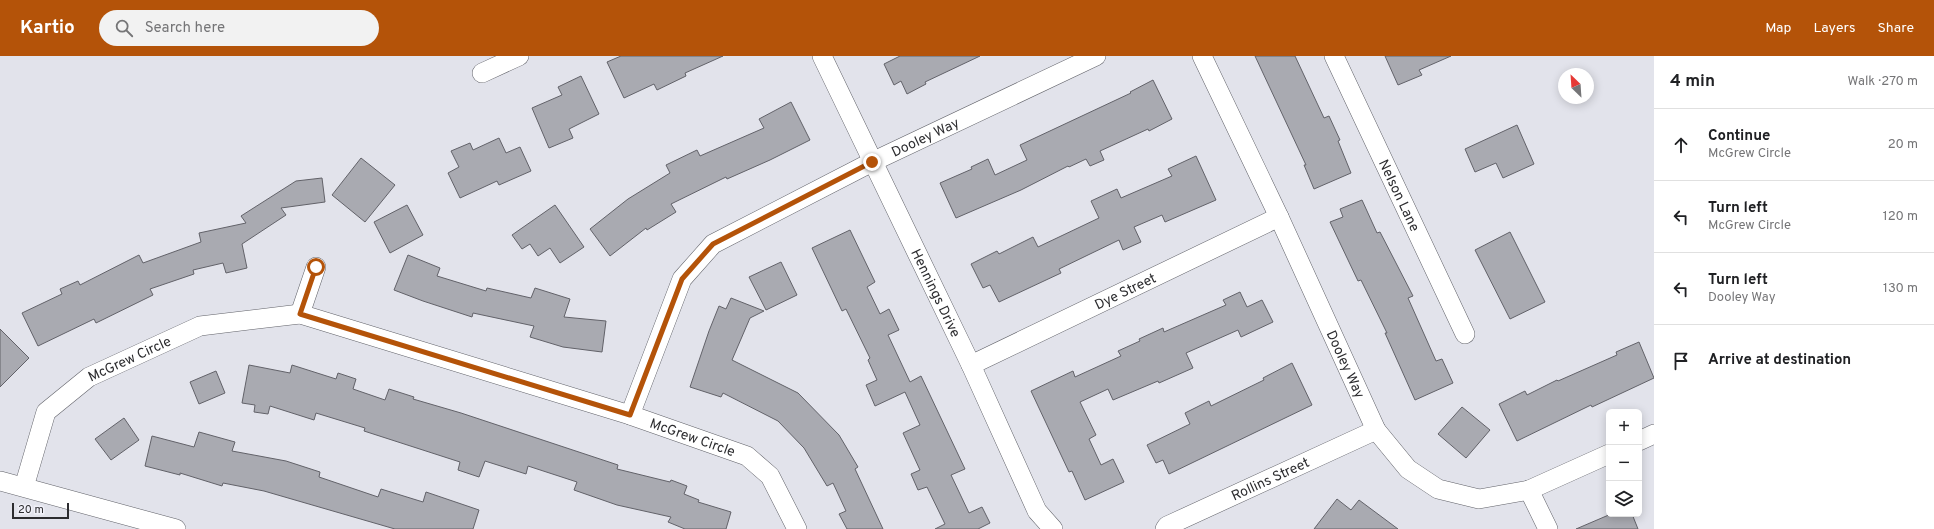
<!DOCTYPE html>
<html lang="en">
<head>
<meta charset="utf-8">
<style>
	:root { --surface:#fff; --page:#f2f2f2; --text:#202124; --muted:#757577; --line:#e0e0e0; --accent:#b45309 }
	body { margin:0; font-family:Overpass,sans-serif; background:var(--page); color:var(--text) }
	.controls { position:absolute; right:12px; bottom:12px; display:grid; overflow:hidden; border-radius:6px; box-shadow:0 2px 10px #0003 }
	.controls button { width:36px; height:36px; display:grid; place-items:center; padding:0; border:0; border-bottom:1px solid var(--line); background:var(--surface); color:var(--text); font:20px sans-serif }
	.compass { position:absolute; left:1558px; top:12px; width:36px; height:36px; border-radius:50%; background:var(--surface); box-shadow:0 2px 10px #0003; rotate:335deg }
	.scale { position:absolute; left:12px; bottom:10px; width:57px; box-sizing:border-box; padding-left:4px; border:2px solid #2c2c2f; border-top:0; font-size:11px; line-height:14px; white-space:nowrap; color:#2c2c2f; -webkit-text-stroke:3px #f0f0f8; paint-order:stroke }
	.stop { position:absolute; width:12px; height:12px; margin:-9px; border:3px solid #b45309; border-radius:50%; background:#fff }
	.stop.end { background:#b45309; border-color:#fff; box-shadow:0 1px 4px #0008 }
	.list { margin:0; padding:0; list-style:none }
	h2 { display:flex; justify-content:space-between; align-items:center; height:52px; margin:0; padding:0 16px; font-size:17px }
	h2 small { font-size:13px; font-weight:400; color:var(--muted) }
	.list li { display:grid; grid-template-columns:26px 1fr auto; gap:12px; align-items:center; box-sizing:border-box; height:72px; padding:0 16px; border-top:1px solid var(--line) }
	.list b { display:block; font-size:15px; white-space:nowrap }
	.list p { margin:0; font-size:13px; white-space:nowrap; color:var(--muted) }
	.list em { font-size:13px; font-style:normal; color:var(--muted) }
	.icon { flex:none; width:22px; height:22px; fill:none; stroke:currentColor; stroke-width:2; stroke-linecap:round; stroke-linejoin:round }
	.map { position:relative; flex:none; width:1654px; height:473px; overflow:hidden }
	header { display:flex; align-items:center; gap:24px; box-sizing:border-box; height:56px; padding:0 20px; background:var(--accent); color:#fff }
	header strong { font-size:19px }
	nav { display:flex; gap:22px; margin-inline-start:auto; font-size:14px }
	.search { width:280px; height:36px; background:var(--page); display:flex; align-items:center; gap:10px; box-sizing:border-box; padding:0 14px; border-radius:22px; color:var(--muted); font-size:15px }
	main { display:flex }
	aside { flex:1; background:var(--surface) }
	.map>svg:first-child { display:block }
	.building { fill:#a9aab1; stroke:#626269 }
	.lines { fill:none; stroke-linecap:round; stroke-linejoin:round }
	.street-casing { stroke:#616269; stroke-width:20 }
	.street { stroke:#fff; stroke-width:19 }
	.route { stroke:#b45309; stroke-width:5 }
	.labels { text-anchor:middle; stroke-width:3; stroke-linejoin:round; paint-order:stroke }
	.street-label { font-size:14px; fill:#2c2c2f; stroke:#f0f0f8 }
</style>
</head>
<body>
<header>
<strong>Kartio</strong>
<div class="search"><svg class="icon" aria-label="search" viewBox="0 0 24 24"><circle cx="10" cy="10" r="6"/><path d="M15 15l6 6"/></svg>Search here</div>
<nav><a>Map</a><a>Layers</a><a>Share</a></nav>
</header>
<main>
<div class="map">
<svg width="1654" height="473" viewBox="0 0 1654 473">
	<rect width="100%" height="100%" fill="#e2e3eb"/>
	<path class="building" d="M 621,0 L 723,0 L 685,17 L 686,20 L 657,34 L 654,28 L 624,42 L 607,6 Z
		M 900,0 L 980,0 L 925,26 L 926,28 L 907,38 L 901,25 L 894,29 L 884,8 Z
		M 1255,0 L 1295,0 L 1324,62 L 1329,60 L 1340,84 L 1338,85 L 1351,117 L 1314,133 L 1304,109 L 1306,109 Z
		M 1385,0 L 1451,0 L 1419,14 L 1422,19 L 1398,29 Z
		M 581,20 L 599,58 L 569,73 L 573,82 L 549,92 L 532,52 L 562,39 L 558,31 Z
		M 1153,24 L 1172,63 L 1149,75 L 1148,73 L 1100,95 L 1104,104 L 1090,110 L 1086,103 L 1069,111 L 1068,110 L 1021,134 L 956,162 L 940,127 L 972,113 L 971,111 L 988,103 L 995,119 L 1027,104 L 1020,89 L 1131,37 L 1130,36 Z
		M 791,46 L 810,84 L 770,104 L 727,123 L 726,121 L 671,148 L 676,156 L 647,174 L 646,172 L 610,200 L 590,173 L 628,143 L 670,117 L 666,109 L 697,94 L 700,100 L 764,72 L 759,63 Z
		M 1517,69 L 1534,108 L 1503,122 L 1496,107 L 1475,116 L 1465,93 Z
		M 499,82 L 506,97 L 520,91 L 531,115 L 499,129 L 497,125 L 460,142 L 448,117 L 459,111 L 451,95 L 470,87 L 473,94 Z
		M 1196,100 L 1216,144 L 1165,166 L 1162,159 L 1134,171 L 1141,186 L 1123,194 L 1119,184 L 1059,213 L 1061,217 L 999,246 L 990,229 L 983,232 L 971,208 L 997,195 L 999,198 L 1033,181 L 1038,191 L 1099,162 L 1091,145 L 1117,133 L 1121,142 L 1172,120 L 1168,113 Z
		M 361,102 L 395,129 L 365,166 L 332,139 Z
		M 322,122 L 325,146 L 281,152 L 286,159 L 242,188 L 247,212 L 226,217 L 223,207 L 193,214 L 194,218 L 150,233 L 153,239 L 96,267 L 94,263 L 38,290 L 22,257 L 62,238 L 60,233 L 78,225 L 80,229 L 139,199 L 143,207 L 201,186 L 199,177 L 246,167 L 241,160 L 296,125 Z
		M 1362,144 L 1377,177 L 1380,176 L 1413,240 L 1408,242 L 1436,305 L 1442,303 L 1453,327 L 1415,344 L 1385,277 L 1387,277 L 1361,224 L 1358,225 L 1330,166 L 1343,161 L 1340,153 Z
		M 407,149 L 423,179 L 390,197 L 374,166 Z
		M 555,149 L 584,191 L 560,207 L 550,192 L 538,200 L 530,188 L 522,193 L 512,179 Z
		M 850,174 L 875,226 L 867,231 L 880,258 L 889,253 L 899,274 L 888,279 L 910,326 L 921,320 L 965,413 L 951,419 L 969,457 L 982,451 L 990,467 L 978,473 L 935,473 L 945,468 L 927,431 L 918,434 L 911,418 L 920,414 L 903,377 L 920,369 L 905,336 L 875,350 L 866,329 L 877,324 L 868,304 L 870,302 L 846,253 L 842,255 L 812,192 Z
		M 1510,176 L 1545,246 L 1510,263 L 1475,194 Z
		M 408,199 L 440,212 L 437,220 L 486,235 L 487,232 L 531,242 L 535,232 L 570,243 L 564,261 L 606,265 L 602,296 L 563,291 L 530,281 L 534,270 L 473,257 L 472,261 L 423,245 L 394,234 Z
		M 781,206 L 797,239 L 766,254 L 749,221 Z
		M 1240,236 L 1247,251 L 1262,244 L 1273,266 L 1241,281 L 1238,274 L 1186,297 L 1193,312 L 1159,327 L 1158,325 L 1113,344 L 1108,333 L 1080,346 L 1096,379 L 1089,383 L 1101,409 L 1113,403 L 1124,426 L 1085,444 L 1072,415 L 1069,416 L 1031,335 L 1073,315 L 1075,321 L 1121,300 L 1118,295 L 1140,285 L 1139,283 L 1163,272 L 1164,276 L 1226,249 L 1223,244 Z
		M 731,242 L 764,255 L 750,262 L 732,304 L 798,337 L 839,379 L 858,411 L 855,413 L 883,473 L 847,473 L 839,458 L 846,455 L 833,427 L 827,430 L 804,392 L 778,365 L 723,337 L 721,341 L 690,331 L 709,275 L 719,250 L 726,253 Z
		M 0,273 L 29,302 L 0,331 Z
		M 1639,286 L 1654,322 L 1592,351 L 1591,349 L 1517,385 L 1499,348 L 1525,335 L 1527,339 L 1557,324 L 1558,325 L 1617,299 L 1616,296 Z
		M 1292,307 L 1312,349 L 1169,418 L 1163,404 L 1156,407 L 1147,389 L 1190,368 L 1185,357 L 1209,345 L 1211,350 L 1264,324 L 1263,322 Z
		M 249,309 L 290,317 L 292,309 L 336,323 L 338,317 L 356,323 L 353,333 L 385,344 L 389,333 L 414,341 L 413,343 L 461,357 L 618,409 L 617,413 L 670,426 L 671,424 L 687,430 L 684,438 L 699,444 L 698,446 L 731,456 L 726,473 L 685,473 L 668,466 L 671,461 L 617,449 L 574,434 L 577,426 L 528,410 L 526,418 L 485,405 L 479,421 L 458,414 L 460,406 L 364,375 L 365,372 L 316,357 L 314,364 L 270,350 L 268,358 L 254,356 L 255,349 L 242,347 Z
		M 216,315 L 225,337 L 199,348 L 190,326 Z
		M 1462,351 L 1490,374 L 1466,402 L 1438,378 Z
		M 124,362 L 139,384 L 111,404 L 95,383 Z
		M 199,376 L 235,386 L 232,395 L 286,405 L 320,416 L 319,421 L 378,441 L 381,433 L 423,446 L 426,436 L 479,454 L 473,473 L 395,473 L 264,435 L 223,427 L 222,430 L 180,417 L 180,419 L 145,410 L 152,380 L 194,391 Z
		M 1337,443 L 1351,454 L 1359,444 L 1398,473 L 1314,473 Z
		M 1611,458 L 1632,458 L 1638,473 L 1576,473 Z"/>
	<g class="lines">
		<defs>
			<g id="street">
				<path id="s1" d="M 822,0 L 971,309 L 1037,455 L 1053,473"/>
				<path id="s2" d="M 1202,0 L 1279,161 L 1376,374 L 1408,413 L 1438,433 L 1479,443 L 1529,434 L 1609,398"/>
				<path id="s3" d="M 1334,0 L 1465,278"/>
				<path d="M 482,17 L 519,0"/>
				<path d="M 300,258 L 316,211"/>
				<path id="s4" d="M 971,309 L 1279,161"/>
				<path id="s5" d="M 630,359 L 682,223 L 713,188 L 872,106 L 1096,0"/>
				<path d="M 1639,385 L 1654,378"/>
				<path d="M 0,425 L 176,473"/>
				<path id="s6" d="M 24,431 L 46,356 L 89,321 L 200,270 L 300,258 L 630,359 L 747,400 L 770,420 L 797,473"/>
				<path d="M 1529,434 L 1548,473"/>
				<path id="s7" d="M 1165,473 L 1167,470 L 1376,374"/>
			</g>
		</defs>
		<use href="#street" class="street-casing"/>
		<use href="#street" class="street"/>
	</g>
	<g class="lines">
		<path class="route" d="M 316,211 L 300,258 L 630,359 L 682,223 L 713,188 L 872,106"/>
	</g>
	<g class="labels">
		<g class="street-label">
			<text dy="5" stroke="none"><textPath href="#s5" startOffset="430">Dooley Way</textPath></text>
			<text dy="5" stroke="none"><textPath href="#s3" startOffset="154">Nelson Lane</textPath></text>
			<text dy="5" stroke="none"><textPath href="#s4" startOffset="171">Dye Street</textPath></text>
			<text dy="5" stroke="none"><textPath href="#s1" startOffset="263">Hennings Drive</textPath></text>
			<text dy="5" stroke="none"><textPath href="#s6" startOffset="178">McGrew Circle</textPath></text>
			<text dy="5" stroke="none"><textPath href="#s2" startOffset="340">Dooley Way</textPath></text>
			<text dy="5" stroke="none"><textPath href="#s6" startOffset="768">McGrew Circle</textPath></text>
			<text dy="5" stroke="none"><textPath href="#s7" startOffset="117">Rollins Street</textPath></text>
		</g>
	</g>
</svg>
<div class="controls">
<button>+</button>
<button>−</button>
<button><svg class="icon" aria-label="layers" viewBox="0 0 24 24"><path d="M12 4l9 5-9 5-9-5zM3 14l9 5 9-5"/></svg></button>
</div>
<svg class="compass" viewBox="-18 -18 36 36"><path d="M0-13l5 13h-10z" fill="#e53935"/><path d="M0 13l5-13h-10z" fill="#757577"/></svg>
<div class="scale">20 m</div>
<div class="stop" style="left:316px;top:211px"></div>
<div class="stop end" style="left:872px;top:106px"></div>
</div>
<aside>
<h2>4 min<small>Walk · 270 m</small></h2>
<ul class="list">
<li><svg class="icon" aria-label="ahead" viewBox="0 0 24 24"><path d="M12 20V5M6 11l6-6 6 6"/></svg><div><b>Continue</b><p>McGrew Circle</p></div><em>20 m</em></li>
<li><svg class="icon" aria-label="left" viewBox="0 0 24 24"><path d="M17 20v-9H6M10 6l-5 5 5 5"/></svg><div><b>Turn left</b><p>McGrew Circle</p></div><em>120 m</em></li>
<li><svg class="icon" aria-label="left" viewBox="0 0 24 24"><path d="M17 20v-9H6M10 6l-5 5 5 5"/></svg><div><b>Turn left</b><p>Dooley Way</p></div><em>130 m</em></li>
<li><svg class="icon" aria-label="arrive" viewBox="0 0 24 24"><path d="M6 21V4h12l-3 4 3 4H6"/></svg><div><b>Arrive at destination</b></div></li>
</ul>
</aside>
</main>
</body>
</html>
